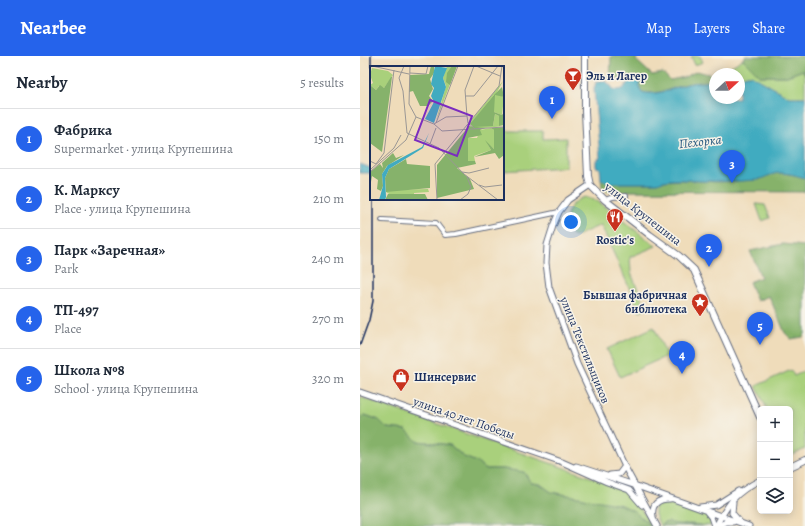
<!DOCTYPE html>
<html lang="en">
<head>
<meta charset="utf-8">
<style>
	:root { --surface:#fff; --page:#f6f6f7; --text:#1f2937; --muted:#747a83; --line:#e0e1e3; --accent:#2563eb }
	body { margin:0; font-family:Alegreya,serif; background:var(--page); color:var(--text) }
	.controls { position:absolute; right:12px; bottom:12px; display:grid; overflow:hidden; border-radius:6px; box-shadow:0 2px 10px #0003 }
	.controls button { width:36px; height:36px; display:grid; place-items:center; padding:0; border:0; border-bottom:1px solid var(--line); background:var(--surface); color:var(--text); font:20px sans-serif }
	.compass { position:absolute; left:349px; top:12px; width:36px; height:36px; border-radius:50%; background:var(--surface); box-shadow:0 2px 10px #0003; rotate:69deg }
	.you { position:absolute; left:211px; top:166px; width:14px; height:14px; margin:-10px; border:3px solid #fff; border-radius:50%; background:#1a73e8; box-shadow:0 0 0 6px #1a73e833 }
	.badge { display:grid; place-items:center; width:26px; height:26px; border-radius:50%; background:var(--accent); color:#fff; font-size:13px; font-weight:700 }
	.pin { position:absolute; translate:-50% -33px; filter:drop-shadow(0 1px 2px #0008) }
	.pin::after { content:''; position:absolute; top:21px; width:14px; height:12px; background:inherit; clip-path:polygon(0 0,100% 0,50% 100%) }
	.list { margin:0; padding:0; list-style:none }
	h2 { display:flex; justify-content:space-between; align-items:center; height:52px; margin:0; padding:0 16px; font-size:17px }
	h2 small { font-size:13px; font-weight:400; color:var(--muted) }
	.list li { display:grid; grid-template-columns:26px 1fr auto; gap:12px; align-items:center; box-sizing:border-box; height:60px; padding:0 16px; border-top:1px solid var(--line) }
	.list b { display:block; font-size:15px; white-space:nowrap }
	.list p { margin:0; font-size:13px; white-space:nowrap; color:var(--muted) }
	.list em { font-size:13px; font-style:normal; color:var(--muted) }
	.icon { flex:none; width:22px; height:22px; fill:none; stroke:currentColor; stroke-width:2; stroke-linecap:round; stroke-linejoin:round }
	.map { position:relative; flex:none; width:445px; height:470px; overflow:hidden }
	header { display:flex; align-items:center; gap:24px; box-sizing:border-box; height:56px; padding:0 20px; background:var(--accent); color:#fff }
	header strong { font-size:19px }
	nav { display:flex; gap:22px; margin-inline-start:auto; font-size:14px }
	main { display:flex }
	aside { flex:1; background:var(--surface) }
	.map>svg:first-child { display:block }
	.green { fill:#a9d07b; stroke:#62806c }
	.forest { fill:#86b26b; stroke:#507064 }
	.water { fill:#41abc0; stroke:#2e6d8f }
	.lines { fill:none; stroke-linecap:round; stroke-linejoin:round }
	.minor-casing { stroke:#656c7e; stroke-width:6 }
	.tertiary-casing { stroke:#656c7e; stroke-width:7 }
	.secondary-casing { stroke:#656c7e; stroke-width:8 }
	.minor { stroke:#fff; stroke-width:4 }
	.tertiary { stroke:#fff; stroke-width:5 }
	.secondary { stroke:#fff; stroke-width:6 }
	.rail { stroke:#1b2f5e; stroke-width:1.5 }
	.labels { text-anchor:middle; stroke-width:3; stroke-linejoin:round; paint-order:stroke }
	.poi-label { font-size:12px; font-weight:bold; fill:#1b2f5e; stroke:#f7f3e8; text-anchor:start }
	.street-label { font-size:12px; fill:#1b2f5e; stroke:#f7f3e8 }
	.water-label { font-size:13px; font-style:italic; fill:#285a80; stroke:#f7f3e8 }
	.inset-road { fill:none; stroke:#9a9795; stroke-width:1 }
	.view { fill:#7b2cbf; fill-opacity:0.15; stroke:#7b2cbf; stroke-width:2 }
	.inset-edge { fill:none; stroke:#1b2f5e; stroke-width:2 }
</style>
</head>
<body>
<header>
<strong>Nearbee</strong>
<nav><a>Map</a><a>Layers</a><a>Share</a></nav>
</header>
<main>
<aside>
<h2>Nearby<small>5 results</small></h2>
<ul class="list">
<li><span class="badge">1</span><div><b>Фабрика</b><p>Supermarket · улица Крупешина</p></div><em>150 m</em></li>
<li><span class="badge">2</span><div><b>К. Марксу</b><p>Place · улица Крупешина</p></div><em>210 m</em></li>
<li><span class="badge">3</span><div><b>Парк «Заречная»</b><p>Park</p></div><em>240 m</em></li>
<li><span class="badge">4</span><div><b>ТП-497</b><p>Place</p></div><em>270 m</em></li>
<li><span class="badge">5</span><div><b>Школа №8</b><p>School · улица Крупешина</p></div><em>320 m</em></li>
</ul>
</aside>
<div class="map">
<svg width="445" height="470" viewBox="0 0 445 470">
	<rect width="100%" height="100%" fill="#f7f3e8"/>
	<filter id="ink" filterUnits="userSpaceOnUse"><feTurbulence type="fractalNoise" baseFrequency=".025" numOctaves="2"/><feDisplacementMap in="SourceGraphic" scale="8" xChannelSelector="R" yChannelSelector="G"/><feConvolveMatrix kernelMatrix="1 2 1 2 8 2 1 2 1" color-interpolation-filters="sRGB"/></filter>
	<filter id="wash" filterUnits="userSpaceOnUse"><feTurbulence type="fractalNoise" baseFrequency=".012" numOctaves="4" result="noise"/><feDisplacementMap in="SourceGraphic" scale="16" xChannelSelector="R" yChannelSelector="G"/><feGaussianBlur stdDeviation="0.9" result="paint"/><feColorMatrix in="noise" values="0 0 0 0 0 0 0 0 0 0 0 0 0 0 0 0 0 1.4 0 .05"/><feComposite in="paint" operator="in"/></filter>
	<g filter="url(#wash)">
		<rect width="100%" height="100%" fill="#efdcba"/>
		<path class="green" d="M 331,0 L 340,0 L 343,6 L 335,9 Z
			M 383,3 L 400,20 L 427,20 L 443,14 L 445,19 L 445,41 L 429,41 L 391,19 L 387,19 L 379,22 L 379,18 L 371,18 L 365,14 Z
			M 143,75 L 183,75 L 183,83 L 206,82 L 206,111 L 143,115 Z
			M 225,141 L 237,145 L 296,190 L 270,201 L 271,217 L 286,253 L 280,256 L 241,169 L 214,181 C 201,166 206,147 225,141 Z
			M 396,148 L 405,149 L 410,162 L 402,165 Z
			M 294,271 L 307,300 L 260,321 L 247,293 Z
			M 431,314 L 434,320 L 445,315 L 445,393 L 430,400 L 430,353 L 407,353 L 396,330 Z
			M 0,341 L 262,432 L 276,447 L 293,470 L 291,470 L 287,466 L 262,450 L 191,436 L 180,428 L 172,427 L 144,413 L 124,413 L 119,407 L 104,401 L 90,389 L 57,385 L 46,374 L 27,372 L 19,364 L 5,359 L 0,362 Z
			M 307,445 L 346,458 L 348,460 L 351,467 L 350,470 L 331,468 L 314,469 L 303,467 L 300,470 L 295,459 L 295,451 L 301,446 Z"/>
		<path class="forest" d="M 251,0 L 277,0 L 276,4 L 292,19 L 303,17 L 310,24 L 325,21 L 337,15 L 352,19 L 365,14 L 371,18 L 355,18 L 355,25 C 348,26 340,26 332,27 C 316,30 299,40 282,36 L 280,33 L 279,26 L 273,22 L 270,23 L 250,23 Z
			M 385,0 L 445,0 L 445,19 L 443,14 L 427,20 L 400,20 L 383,3 Z
			M 421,117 L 437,119 L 445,122 L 445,136 L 247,135 L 242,131 L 241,123 L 247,127 L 297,127 L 302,125 L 323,124 L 359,126 L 394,124 L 401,123 L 409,118 Z
			M 423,188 L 445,190 L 445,278 L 443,281 L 431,283 L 425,277 L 409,240 L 397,245 L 389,226 L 401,221 L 390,195 Z
			M 5,359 L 19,364 L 27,372 L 46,374 L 57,385 L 90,389 L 104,401 L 119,407 L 124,413 L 144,413 L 164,416 L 171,427 L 180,428 L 191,436 L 262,449 L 274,455 L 291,470 L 0,470 L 0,362 Z
			M 309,466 C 319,470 332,467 343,470 L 301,470 L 303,467 Z"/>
		<path class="water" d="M 387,19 L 391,19 L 429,41 L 445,41 L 445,122 C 438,120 429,117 421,117 C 411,117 404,123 395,124 C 377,126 358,125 339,125 C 326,124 309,122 297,127 L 247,127 L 241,123 L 240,112 L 236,111 L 236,104 L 240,102 L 234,33 L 236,26 C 244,23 249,26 253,33 C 267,37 265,26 273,22 L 279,26 L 280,33 L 282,36 C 299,41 316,30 332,27 C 340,26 348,26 355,25 L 355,42 L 379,42 L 379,22 Z
			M 0,108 L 11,112 L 11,117 L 0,117 Z"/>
	</g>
	<g filter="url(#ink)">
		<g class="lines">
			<defs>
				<path id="minor" d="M 245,144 L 253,141 L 266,140
					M 22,164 L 76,167 L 85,179 L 96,178 L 199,156"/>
				<path id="tertiary" d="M 230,129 L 208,144 L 199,156 L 193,170 L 187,189 L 186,207 L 189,231 L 217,308 L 266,413 L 297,470
					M 0,336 L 202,406 L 247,426 L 269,434 L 282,449
					M 216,410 L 274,429 L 389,470
					M 250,419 L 259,418 L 265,410
					M 373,446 L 372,457 L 379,465
					M 340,451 L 356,449 L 378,435
					M 347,456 L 351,461 L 354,470
					M 293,461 C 291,448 298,443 310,443
					M 356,470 C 369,446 375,437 400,424
					M 359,470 L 366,466 L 373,466"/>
				<path id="secondary" d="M 225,0 L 225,55 L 228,120 L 230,129 L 245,144 L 290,179 L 319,200 L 334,214 L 400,361
					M 430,411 L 445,404"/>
			</defs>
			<use href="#minor" class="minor-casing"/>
			<use href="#tertiary" class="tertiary-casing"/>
			<use href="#secondary" class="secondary-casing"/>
			<use href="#minor" class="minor"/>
			<use href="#tertiary" class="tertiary"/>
			<use href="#secondary" class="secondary"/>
			<path class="rail" d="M 11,0 L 11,11
				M 0,289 L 9,264 L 13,245 L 13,143"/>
		</g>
	</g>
	<defs>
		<symbol id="bar-pin" viewBox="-11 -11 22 30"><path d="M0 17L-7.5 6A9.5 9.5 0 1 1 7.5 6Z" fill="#c8321e" stroke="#f7f3e8"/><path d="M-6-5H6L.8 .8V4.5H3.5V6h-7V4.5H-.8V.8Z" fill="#fff"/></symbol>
		<symbol id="restaurant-pin" viewBox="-11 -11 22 30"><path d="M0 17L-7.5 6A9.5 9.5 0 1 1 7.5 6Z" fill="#c8321e" stroke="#f7f3e8"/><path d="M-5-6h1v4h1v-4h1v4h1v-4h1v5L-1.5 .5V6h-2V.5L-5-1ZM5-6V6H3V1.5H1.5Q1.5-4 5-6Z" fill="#fff"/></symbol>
		<symbol id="sight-pin" viewBox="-11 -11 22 30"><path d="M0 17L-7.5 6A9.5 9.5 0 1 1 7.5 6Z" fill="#c8321e" stroke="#f7f3e8"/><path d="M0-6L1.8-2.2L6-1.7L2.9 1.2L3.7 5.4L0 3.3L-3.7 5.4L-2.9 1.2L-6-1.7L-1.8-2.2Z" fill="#fff"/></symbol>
		<symbol id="shop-pin" viewBox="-11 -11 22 30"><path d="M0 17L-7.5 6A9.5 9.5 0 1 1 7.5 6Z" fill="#c8321e" stroke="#f7f3e8"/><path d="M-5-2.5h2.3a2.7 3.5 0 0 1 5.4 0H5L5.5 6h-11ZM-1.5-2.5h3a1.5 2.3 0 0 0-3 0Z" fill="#fff"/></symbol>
	</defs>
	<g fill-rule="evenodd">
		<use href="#bar-pin" x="203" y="10" width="20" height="27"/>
		<use href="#restaurant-pin" x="245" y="151" width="20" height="27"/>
		<use href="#sight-pin" x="330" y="236" width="20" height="27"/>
		<use href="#shop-pin" x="31" y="311" width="20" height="27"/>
	</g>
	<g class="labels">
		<g class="poi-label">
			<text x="226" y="24">Эль и Лагер</text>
			<text x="255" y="188" text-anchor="middle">Rostic's</text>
			<text x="327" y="243" text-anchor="end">Бывшая фабричная<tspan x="327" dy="14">библиотека</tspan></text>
			<text x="54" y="325">Шинсервис</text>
		</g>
		<g class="street-label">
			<text transform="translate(283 158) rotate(38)" y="4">улица Крупешина</text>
			<text transform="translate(225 294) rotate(68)" y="4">улица Текстильщиков</text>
			<text transform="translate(104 362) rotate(19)" y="4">улица 40 лет Победы</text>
		</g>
		<g class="water-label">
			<text transform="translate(340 85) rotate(-6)" y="5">Пехорка</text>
		</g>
	</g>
	<g transform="translate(10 10)">
		<rect width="134" height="134" fill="#efdcba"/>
		<path d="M 77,0 L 87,0 L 66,55 L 76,20 L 73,12 ZM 2,2 L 18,5 L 23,9 L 14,22 L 9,20 L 6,24 L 0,19 L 3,17 L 0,9 ZM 133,15 L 126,28 L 134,31 L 132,49 L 124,46 L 124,29 L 103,55 L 123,60 L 125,48 L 129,50 L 129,60 L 134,60 L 106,63 L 104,62 L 99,57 ZM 121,62 L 124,64 L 124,83 L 117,77 L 121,84 L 104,90 L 105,95 L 98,95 L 98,72 L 107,72 L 110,64 ZM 58,123 L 59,126 L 44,127 L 44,129 L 21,129 L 16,126 L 19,124 Z" fill="#a9d07b"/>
		<path d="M 61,0 L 64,0 L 64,7 L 60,13 L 63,23 L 59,30 L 63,35 L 58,40 L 50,40 L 43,25 L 39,26 L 40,9 L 59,8 ZM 82,0 L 87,0 L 80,19 L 76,16 L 77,7 ZM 21,11 L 22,11 L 12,86 L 0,77 L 0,19 L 6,24 L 10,19 L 14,22 ZM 132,21 L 134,31 L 125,29 L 124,46 L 132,49 L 134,46 L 134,59 L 129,60 L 129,50 L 125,48 L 123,60 L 104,61 L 100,58 L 124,29 ZM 99,60 L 115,62 L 110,64 L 112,69 L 98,72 L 98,95 L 105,95 L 106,98 L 87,102 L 100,113 L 104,123 L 67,132 L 67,99 ZM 134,61 L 134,89 L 129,93 L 125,87 L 104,91 L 121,84 L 115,74 L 124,83 L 124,64 L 121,62 ZM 23,87 L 26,92 L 34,89 L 17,100 L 12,108 L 13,120 L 11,125 L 7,123 L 8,114 L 2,110 L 0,122 L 0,106 L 10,98 L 13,102 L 12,97 ZM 36,93 L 37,98 L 60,100 L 60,122 L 16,126 L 15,112 L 19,103 ZM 18,128 L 55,128 L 58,134 L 15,134 Z" fill="#86b26b"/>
		<path d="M 65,0 L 77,2 L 73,12 L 76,21 L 64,57 L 55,53 L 64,36 L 61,30 L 64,22 L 61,18 ZM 59,67 L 53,82 L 19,103 L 15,112 L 16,131 L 15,134 L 9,134 L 13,120 L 12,108 L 18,99 L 52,81 Z" fill="#41abc0"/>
		<path class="inset-road" d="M 2,0 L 39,8M 34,0 L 29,12 L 33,25 L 37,67 L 69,82 L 94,108 L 128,134M 40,0 L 39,38 L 46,51M 106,0 L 130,10M 40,7 L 56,8 L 58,0M 96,30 L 104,30 L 128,0M 97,50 L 98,57 L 105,63M 46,51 L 64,58 L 76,51 L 97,50 L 95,24 L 104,0M 66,57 L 88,0M 64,58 L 72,65 L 134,61M 60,78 L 66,62M 0,95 L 6,98 L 14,87 L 24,4M 0,104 L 24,82 L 31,69M 0,106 L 36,74 L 46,51M 92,106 L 99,107 L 119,102M 109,119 L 115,121 L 132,119M 67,134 L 65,98 L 129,20 L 132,0M 90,134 L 98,128 L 101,121 L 97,111"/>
		<path class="view" d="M 60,34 L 102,50 L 87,90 L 45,74 Z"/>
		<rect width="134" height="134" class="inset-edge"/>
	</g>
</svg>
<div class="controls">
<button>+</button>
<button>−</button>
<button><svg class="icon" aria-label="layers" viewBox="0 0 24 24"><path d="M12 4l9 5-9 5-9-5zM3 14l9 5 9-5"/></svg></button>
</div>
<svg class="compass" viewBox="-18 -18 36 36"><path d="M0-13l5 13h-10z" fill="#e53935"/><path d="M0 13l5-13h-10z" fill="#747a83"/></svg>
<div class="you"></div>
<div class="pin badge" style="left:192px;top:63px">1</div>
<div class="pin badge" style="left:349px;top:211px">2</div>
<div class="pin badge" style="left:372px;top:127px">3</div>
<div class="pin badge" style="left:322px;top:318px">4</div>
<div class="pin badge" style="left:400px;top:289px">5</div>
</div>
</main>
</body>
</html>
